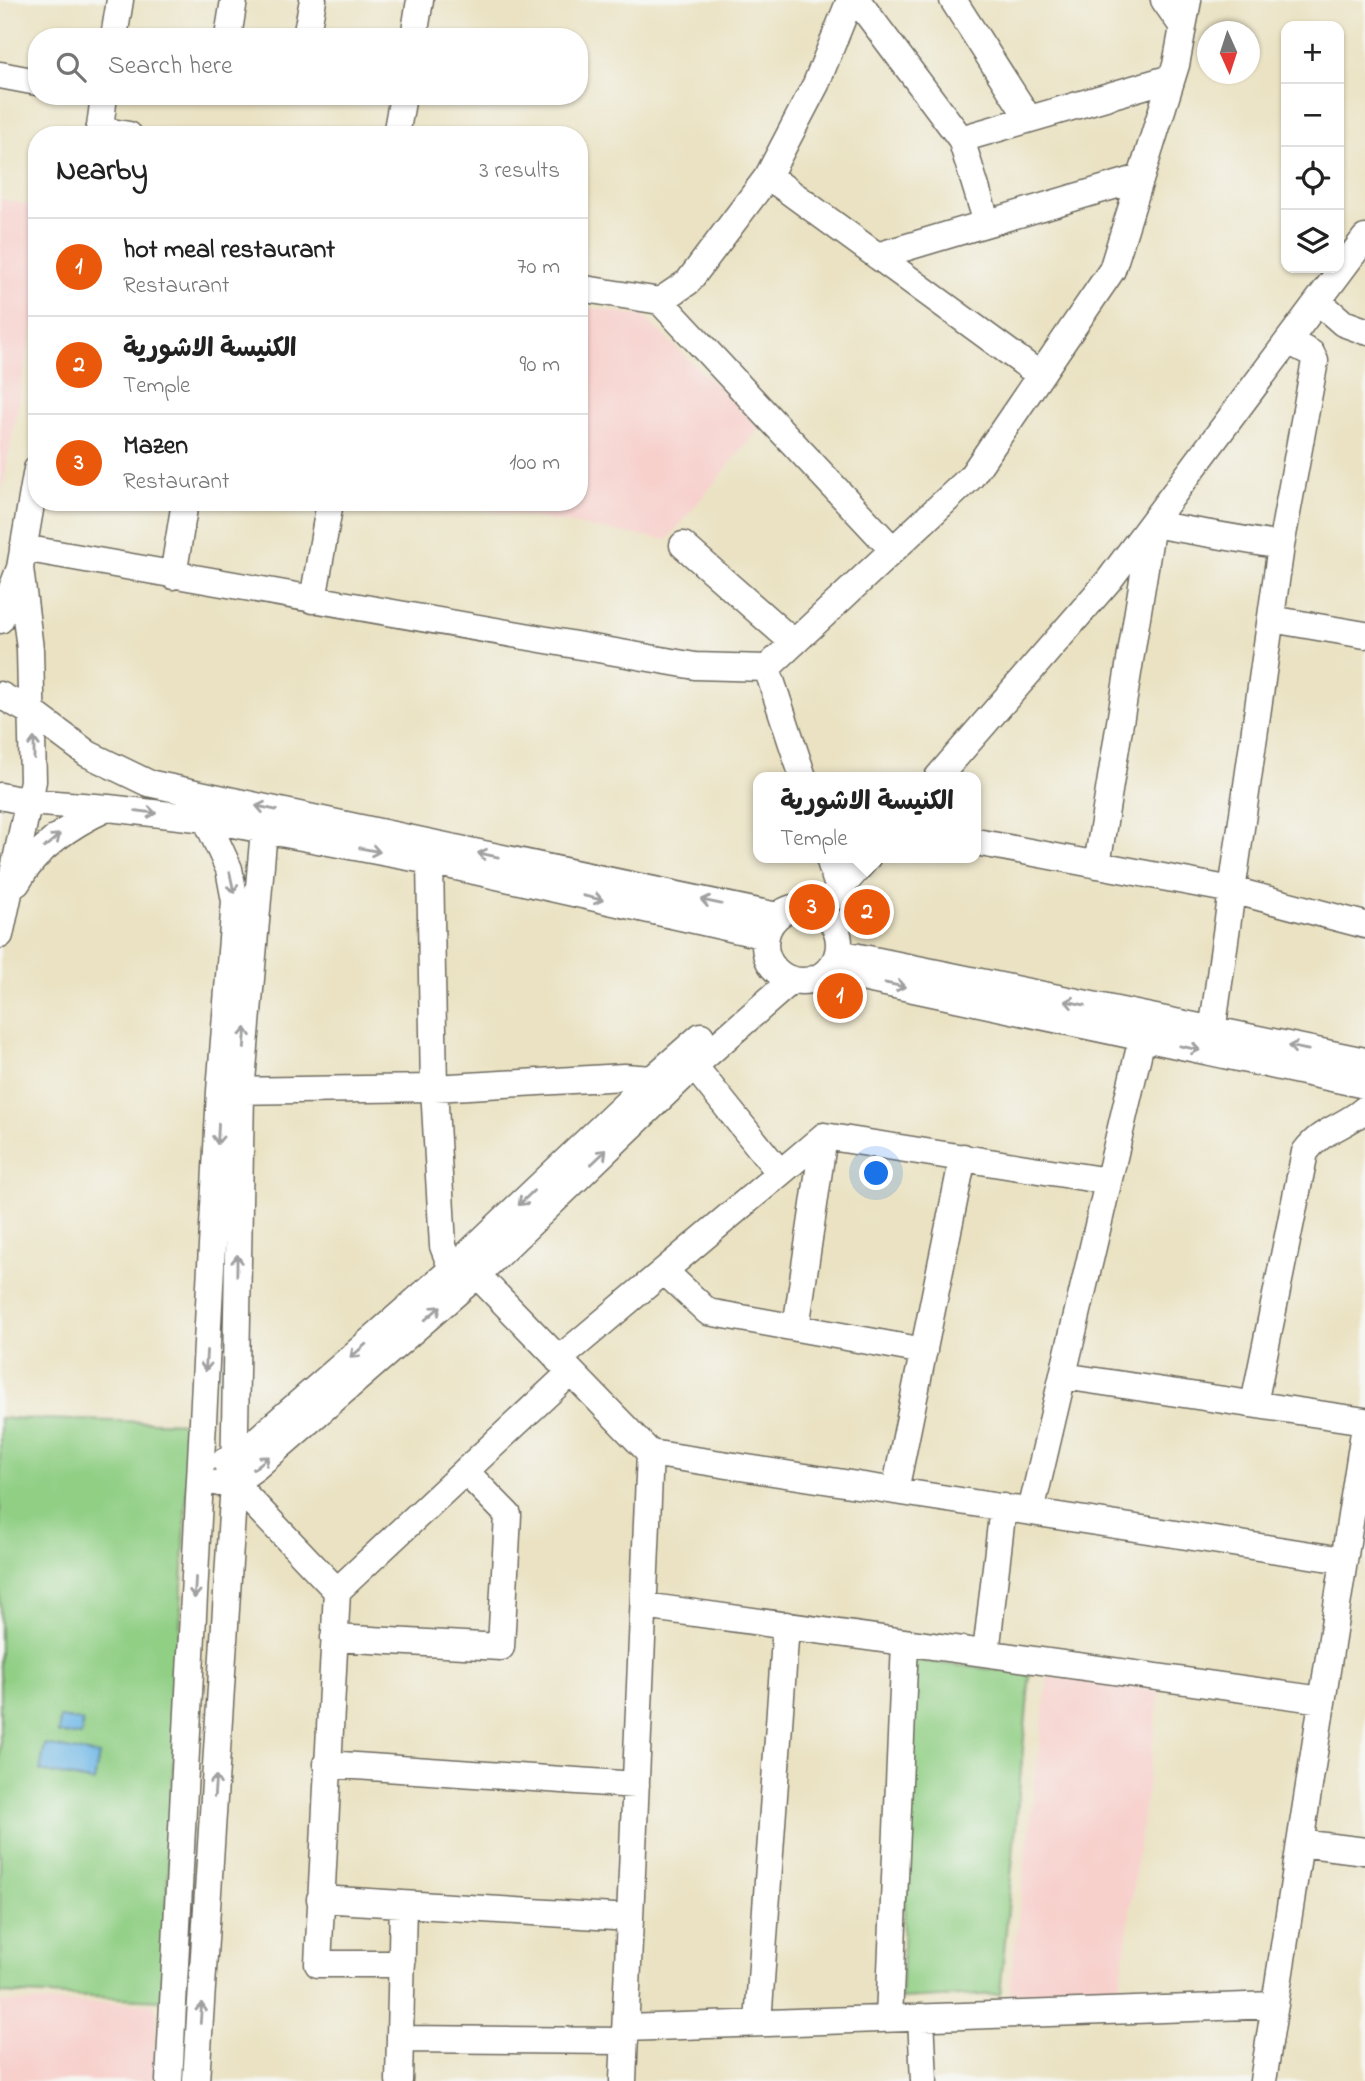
<!DOCTYPE html>
<html lang="en">
<head>
<meta charset="utf-8">
<style>
	:root { --surface:#fff; --page:#f6f6f6; --text:#222; --muted:#767676; --line:#e0e0e0; --accent:#ea580c }
	body { margin:0; font-family:"Indie Flower","Playpen Sans Arabic",sans-serif; background:var(--page); color:var(--text) }
	.controls { position:absolute; right:21px; top:21px; display:grid; overflow:hidden; border-radius:14px; box-shadow:0 2px 5px #0004 }
	.controls button { width:63px; height:63px; display:grid; place-items:center; padding:0; border:0; border-bottom:2px solid var(--line); background:var(--surface); color:var(--text); font:35px sans-serif }
	.compass { position:absolute; left:1197px; top:21px; width:63px; height:63px; border-radius:50%; background:var(--surface); box-shadow:0 2px 5px #0004; rotate:177deg }
	.you { position:absolute; left:877px; top:1174px; width:24px; height:24px; margin:-18px; border:5px solid #fff; border-radius:50%; background:#1a73e8; box-shadow:0 0 0 10px #1a73e833 }
	.badge { display:grid; place-items:center; width:46px; height:46px; border-radius:50%; background:var(--accent); color:#fff; font-size:23px; font-weight:700 }
	.pin { position:absolute; translate:-50% -50%; border:4px solid #fff; box-shadow:0 2px 7px #0006 }
	.popup { position:absolute; left:753px; top:772px; width:228px; height:91px; box-sizing:border-box; display:grid; place-content:center; border-radius:14px; background:var(--surface); filter:drop-shadow(0 2px 5px #0005); font-size:23px; white-space:nowrap; color:var(--muted) }
	.popup b { font-size:26px; color:var(--text) }
	.popup::after { content:''; position:absolute; left:50%; top:100%; margin-left:-14px; border:14px solid transparent; border-top-color:var(--surface) }
	.list { margin:0; padding:0; list-style:none }
	h2 { display:flex; justify-content:space-between; align-items:center; height:91px; margin:0; padding:0 28px; font-size:30px }
	h2 small { font-size:23px; font-weight:400; color:var(--muted) }
	.list li { display:grid; grid-template-columns:46px 1fr auto; gap:21px; align-items:center; box-sizing:border-box; height:98px; padding:0 28px; border-top:2px solid var(--line) }
	.list b { display:block; font-size:26px; white-space:nowrap }
	.list p { margin:0; font-size:23px; white-space:nowrap; color:var(--muted) }
	.list em { font-size:23px; font-style:normal; color:var(--muted) }
	.icon { flex:none; width:38px; height:38px; fill:none; stroke:currentColor; stroke-width:2; stroke-linecap:round; stroke-linejoin:round }
	.map { position:relative; flex:none; width:1365px; height:2081px; overflow:hidden }
	.search { position:absolute; background:var(--surface); box-shadow:0 2px 5px #0004; left:28px; top:28px; width:560px; height:77px; display:flex; align-items:center; gap:18px; box-sizing:border-box; padding:0 24px; border-radius:28px; color:var(--muted); font-size:26px }
	.panel { position:absolute; background:var(--surface); box-shadow:0 2px 5px #0004; left:28px; top:126px; width:560px; height:385px; border-radius:28px }
	.map>svg:first-child { display:block }
	.built { fill:#f7d0cc }
	.green { fill:#91cf85; stroke:#5e7d58; stroke-width:2 }
	.water { fill:#6eb7e6; stroke:#4c7188; stroke-width:2 }
	.lines { fill:none; stroke-linecap:round; stroke-linejoin:round }
	.minor-casing { stroke:#6e6b60; stroke-width:29 }
	.minor { stroke:#fff; stroke-width:26 }
	.oneway { stroke:#a0a0a0 }
</style>
</head>
<body>
<div class="map">
<svg width="1365" height="2081" viewBox="0 0 1365 2081">
	<rect width="100%" height="100%" fill="#f6f6f2"/>
	<filter id="ink" filterUnits="userSpaceOnUse"><feTurbulence type="fractalNoise" baseFrequency=".0143" numOctaves="2"/><feDisplacementMap in="SourceGraphic" scale="14" xChannelSelector="R" yChannelSelector="G"/><feConvolveMatrix kernelMatrix="1 2 1 2 8 2 1 2 1" color-interpolation-filters="sRGB"/></filter>
	<filter id="wash" filterUnits="userSpaceOnUse"><feTurbulence type="fractalNoise" baseFrequency=".00686" numOctaves="4" result="noise"/><feDisplacementMap in="SourceGraphic" scale="28" xChannelSelector="R" yChannelSelector="G"/><feGaussianBlur stdDeviation="1.57" result="paint"/><feColorMatrix in="noise" values="0 0 0 0 0 0 0 0 0 0 0 0 0 0 0 0 0 1.4 0 .05"/><feComposite in="paint" operator="in"/></filter>
	<g filter="url(#wash)">
		<rect width="100%" height="100%" fill="#eae2c2"/>
		<path class="built" d="M 0,199 L 37,206 L 37,304 L 0,501 Z
			M 579,306 L 643,316 L 760,428 L 667,540 L 440,502 L 579,502 Z
			M 1048,1676 L 1160,1690 L 1119,1994 L 1009,1995 Z
			M 0,2002 L 152,2003 L 157,2010 L 154,2081 L 0,2081 Z"/>
		<path class="green" d="M 0,1418 L 190,1423 L 162,2000 L 0,1993 Z
			M 914,1660 L 1030,1674 L 1000,1994 L 901,1999 Z"/>
		<path class="water" d="M 60,1718 L 83,1721 L 81,1736 L 58,1733 Z
			M 45,1745 L 99,1755 L 94,1782 L 40,1771 Z"/>
	</g>
	<g filter="url(#ink)">
		<g class="lines">
			<defs>
				<path id="minor" d="M 857,0 L 961,139 L 987,223
					M 953,0 L 1029,119
					M 1164,0 L 1183,27
					M 114,37 L 120,0
					M 228,37 L 234,0
					M 306,37 L 313,0
					M 414,37 L 420,0
					M 0,75 L 37,82
					M 99,130 L 129,135
					M 99,135 L 104,96
					M 396,135 L 403,96
					M 961,139 L 1171,78
					M 768,176 L 1040,375
					M 877,256 L 1140,178
					M 579,288 L 660,301 L 688,282 L 768,176 L 816,84 L 850,0
					M 660,301 L 893,550
					M 1318,301 L 1343,323 L 1365,331
					M 683,545 L 794,643
					M 23,548 L 695,666 L 767,668
					M 173,576 L 185,502
					M 313,600 L 330,502
					M 1271,619 L 1365,635
					M 0,620 L 20,568 L 37,469
					M 0,695 L 33,713 L 88,754 L 148,783 L 777,916
					M 803,777 L 767,668 L 971,477 L 1112,270 L 1176,65 L 1188,0
					M 938,777 L 1110,579 L 1365,238
					M 0,796 L 29,802 L 108,808 L 206,819 L 430,861 L 766,936
					M 976,842 L 1232,890 L 1365,925
					M 829,858 L 839,890
					M 430,861 L 434,1088 L 443,1246 L 452,1269
					M 1097,865 L 1152,524 L 1281,546
					M 17,883 C 37,847 70,825 107,808
					M765 944a37 37 0 1 1 74 0a37 37 0 1 1-74 0Z
					M 820,911 L 867,858
					M 0,935 L 33,781 L 30,649 L 20,568
					M 839,953 L 1365,1061
					M 829,971 L 1365,1085
					M 1212,1032 L 1281,546 L 1315,361 L 1311,353 L 1288,341
					M 694,1066 L 780,1173
					M 223,1091 L 434,1088 L 624,1077 L 652,1079
					M 664,1271 L 708,1312 L 924,1351
					M 477,1275 L 650,1453 L 1343,1560
					M 796,1328 L 824,1136
					M 558,1360 L 824,1136 L 1108,1181
					M 1063,1376 L 1365,1421
					M 1254,1404 L 1305,1152 C 1322,1129 1345,1127 1365,1109
					M 225,1461 L 233,1461 L 452,1269 L 652,1079 L 701,1036
					M 219,1483 L 234,1483 L 256,1467 L 477,1275 L 694,1066 L 792,980
					M 234,1483 L 337,1591 L 318,1964 L 402,1964
					M 895,1491 L 963,1157
					M 1031,1511 L 1142,1038
					M 337,1591 L 571,1372
					M 644,1606 L 1322,1700
					M 334,1638 L 501,1647 L 508,1515 L 465,1471
					M 986,1653 L 1003,1507
					M 326,1764 L 636,1785
					M 1300,1843 L 1365,1851
					M 320,1899 L 630,1918
					M 921,2017 L 924,2081
					M 889,2018 L 905,1643
					M 758,2023 L 786,1625
					M 626,2028 L 1275,2005
					M 400,2039 L 625,2041
					M 169,2081 L 220,1091 L 235,901 L 229,869 L 206,819
					M 196,2081 L 234,1483 L 241,1092 L 264,830
					M 399,2081 L 403,1904
					M 623,2081 L 650,1453
					M 1263,2081 L 1365,1426"/>
			</defs>
			<use href="#minor" class="minor-casing"/>
			<use href="#minor" class="minor"/>
		</g>
		<defs><path id="oneway-shaft" d="M-6 0H5M1.5-3L5.5 0L1.5 3" fill="none" stroke-width="1.6" stroke-linecap="round" stroke-linejoin="round" transform="scale(1.75)"/></defs>
		<g class="oneway">
			<use href="#oneway-shaft" transform="translate(34 748) rotate(-90)"/>
			<use href="#oneway-shaft" transform="translate(266 808) rotate(-168)"/>
			<use href="#oneway-shaft" transform="translate(146 812) rotate(7)"/>
			<use href="#oneway-shaft" transform="translate(52 841) rotate(-41)"/>
			<use href="#oneway-shaft" transform="translate(370 850) rotate(11)"/>
			<use href="#oneway-shaft" transform="translate(488 855) rotate(-168)"/>
			<use href="#oneway-shaft" transform="translate(232 883) rotate(78)"/>
			<use href="#oneway-shaft" transform="translate(593 898) rotate(13)"/>
			<use href="#oneway-shaft" transform="translate(711 902) rotate(-168)"/>
			<use href="#oneway-shaft" transform="translate(895 985) rotate(12)"/>
			<use href="#oneway-shaft" transform="translate(1075 1003) rotate(-168)"/>
			<use href="#oneway-shaft" transform="translate(245 1038) rotate(-86)"/>
			<use href="#oneway-shaft" transform="translate(1190 1048) rotate(12)"/>
			<use href="#oneway-shaft" transform="translate(1298 1048) rotate(-169)"/>
			<use href="#oneway-shaft" transform="translate(218 1134) rotate(93)"/>
			<use href="#oneway-shaft" transform="translate(599 1157) rotate(-44)"/>
			<use href="#oneway-shaft" transform="translate(526 1198) rotate(136)"/>
			<use href="#oneway-shaft" transform="translate(237 1265) rotate(-89)"/>
			<use href="#oneway-shaft" transform="translate(433 1313) rotate(-41)"/>
			<use href="#oneway-shaft" transform="translate(358 1351) rotate(139)"/>
			<use href="#oneway-shaft" transform="translate(206 1361) rotate(93)"/>
			<use href="#oneway-shaft" transform="translate(261 1463) rotate(-39)"/>
			<use href="#oneway-shaft" transform="translate(195 1588) rotate(93)"/>
			<use href="#oneway-shaft" transform="translate(215 1786) rotate(-86)"/>
			<use href="#oneway-shaft" transform="translate(201 2013) rotate(-86)"/>
		</g>
	</g>
</svg>
<div class="controls">
<button>+</button>
<button>−</button>
<button><svg class="icon" aria-label="locate" viewBox="0 0 24 24"><circle cx="12" cy="12" r="6"/><path d="M12 2v4M12 18v4M2 12h4M18 12h4"/></svg></button>
<button><svg class="icon" aria-label="layers" viewBox="0 0 24 24"><path d="M12 4l9 5-9 5-9-5zM3 14l9 5 9-5"/></svg></button>
</div>
<svg class="compass" viewBox="-18 -18 36 36"><path d="M0-13l5 13h-10z" fill="#e53935"/><path d="M0 13l5-13h-10z" fill="#767676"/></svg>
<div class="you"></div>
<div class="pin badge" style="left:840px;top:996px">1</div>
<div class="pin badge" style="left:867px;top:912px">2</div>
<div class="popup"><b>الكنيسة الاشورية</b>Temple</div>
<div class="pin badge" style="left:812px;top:907px">3</div>
<div class="search"><svg class="icon" aria-label="search" viewBox="0 0 24 24"><circle cx="10" cy="10" r="6"/><path d="M15 15l6 6"/></svg>Search here</div>
<section class="panel">
<h2>Nearby<small>3 results</small></h2>
<ul class="list">
<li><span class="badge">1</span><div><b>hot meal restaurant</b><p>Restaurant</p></div><em>70 m</em></li>
<li><span class="badge">2</span><div><b>الكنيسة الاشورية</b><p>Temple</p></div><em>90 m</em></li>
<li><span class="badge">3</span><div><b>Mazen</b><p>Restaurant</p></div><em>100 m</em></li>
</ul>
</section>
</div>
</body>
</html>
